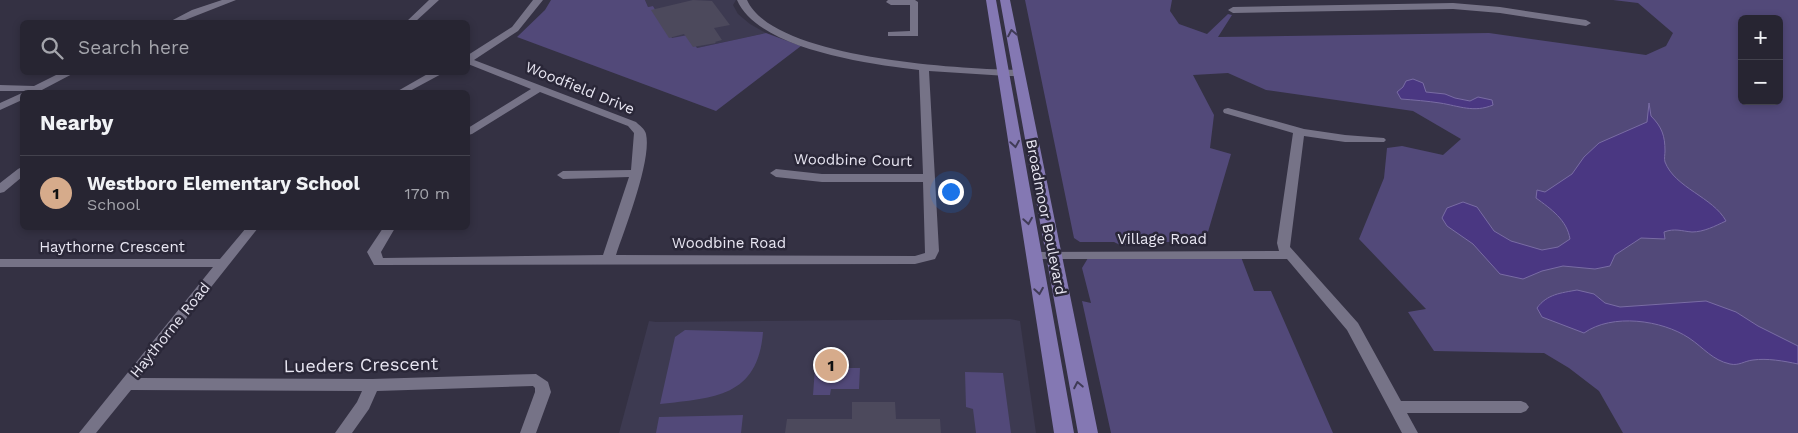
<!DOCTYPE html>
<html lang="en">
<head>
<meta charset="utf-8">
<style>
	:root { --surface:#272532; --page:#33313e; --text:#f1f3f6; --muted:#a4a5ac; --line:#43424d; --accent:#d6ab8b }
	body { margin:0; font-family:"Work Sans",sans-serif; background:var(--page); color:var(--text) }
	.controls { position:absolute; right:15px; top:15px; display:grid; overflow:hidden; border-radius:8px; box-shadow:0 2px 8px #0003 }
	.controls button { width:45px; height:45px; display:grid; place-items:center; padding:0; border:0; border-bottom:1px solid var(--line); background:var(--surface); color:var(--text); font:25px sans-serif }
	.you { position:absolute; left:950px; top:191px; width:18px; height:18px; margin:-12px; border:4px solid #fff; border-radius:50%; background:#1a73e8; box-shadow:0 0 0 8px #1a73e833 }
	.badge { display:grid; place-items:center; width:32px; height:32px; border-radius:50%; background:var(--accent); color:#111; font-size:16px; font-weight:700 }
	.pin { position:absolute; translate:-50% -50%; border:2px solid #fff; box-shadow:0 1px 5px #0006 }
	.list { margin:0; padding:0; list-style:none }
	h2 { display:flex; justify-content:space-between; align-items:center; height:65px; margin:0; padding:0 20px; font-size:21px }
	h2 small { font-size:16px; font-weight:400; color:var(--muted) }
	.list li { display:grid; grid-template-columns:32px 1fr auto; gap:15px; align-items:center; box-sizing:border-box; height:75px; padding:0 20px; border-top:1px solid var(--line) }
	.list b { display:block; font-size:19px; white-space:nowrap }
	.list p { margin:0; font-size:16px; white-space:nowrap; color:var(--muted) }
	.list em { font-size:16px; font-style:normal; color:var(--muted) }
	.icon { flex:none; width:28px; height:28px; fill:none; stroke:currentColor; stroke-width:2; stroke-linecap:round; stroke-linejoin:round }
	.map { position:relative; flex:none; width:1798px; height:433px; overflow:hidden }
	.search { position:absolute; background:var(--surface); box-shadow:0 2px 8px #0003; left:20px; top:20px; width:450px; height:55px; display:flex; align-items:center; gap:12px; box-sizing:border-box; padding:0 18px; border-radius:8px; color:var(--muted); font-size:19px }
	.panel { position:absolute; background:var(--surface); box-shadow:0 2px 8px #0003; left:20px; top:90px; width:450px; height:140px; border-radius:8px }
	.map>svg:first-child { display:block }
	.built { fill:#3d3a51 }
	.green { fill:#524979; fill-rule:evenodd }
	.water { fill:#4a3782; stroke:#796ca4 }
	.building { fill:#4c495c }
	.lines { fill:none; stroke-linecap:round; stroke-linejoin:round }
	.minor { fill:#767387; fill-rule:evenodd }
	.major { fill:#8478b3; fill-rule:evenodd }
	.oneway { stroke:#403b57 }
	.labels { text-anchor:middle; stroke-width:5; stroke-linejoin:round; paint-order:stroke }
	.street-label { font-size:15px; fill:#e8e6f2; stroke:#2a2738 }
	.near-street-label { font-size:18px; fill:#e8e6f2; stroke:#2a2738 }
</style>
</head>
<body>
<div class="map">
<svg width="1798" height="433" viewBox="0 0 1798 433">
	<rect width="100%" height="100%" fill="#343143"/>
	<path class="built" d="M 645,0 L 736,0 L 733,5 L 738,14 L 750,24 L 766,33 L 697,48 L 672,38 L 653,6 L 648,7 Z
		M 1010,319 L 1020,321 L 1036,433 L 619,433 L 649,321 L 656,322 Z"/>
	<path class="green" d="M 551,0 L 645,0 L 648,7 L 653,6 L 672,38 L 688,35 L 697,48 L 766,33 L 801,46 L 716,111 L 517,37 L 545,10 Z
		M 1025,0 L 1172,0 L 1170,11 L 1179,24 L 1207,34 L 1228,14 L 1232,15 L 1218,37 L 1489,33 L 1646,55 L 1666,46 L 1673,33 L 1638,3 L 1613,0 L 1798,0 L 1798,433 L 1623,433 L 1599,391 L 1569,368 L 1544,353 L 1434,351 L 1408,312 L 1426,309 L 1359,239 L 1384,178 L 1387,148 L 1402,146 L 1443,155 L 1461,139 L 1413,111 L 1266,90 L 1228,73 L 1193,75 L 1214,115 L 1210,148 L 1231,154 L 1205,242 L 1138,242 L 1137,245 L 1120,245 L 1114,242 L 1080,242 L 1074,238 ZM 1742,19 L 1779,19 L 1779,101 L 1742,101 Z
		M 1241,257 L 1254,291 L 1271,291 L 1333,433 L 1111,433 L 1082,301 L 1091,303 L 1082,268 L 1088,258 Z
		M 685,330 L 763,332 C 758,397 714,398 660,404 L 675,337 Z
		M 815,368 L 860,368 L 859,389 L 831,389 L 830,395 L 813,395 Z
		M 965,372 L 1003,373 L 1011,433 L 976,433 L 973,409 L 966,407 Z
		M 743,415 L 741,433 L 656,433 L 659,417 Z"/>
	<path class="water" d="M 1413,79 L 1423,83 L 1426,92 L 1445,94 L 1455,98 L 1470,101 L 1478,97 L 1492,100 L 1493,105 C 1474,113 1459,106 1440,103 C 1427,101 1414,100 1401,99 L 1397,92 L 1403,87 L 1406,81 Z
		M 1649,103 L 1651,116 C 1662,127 1665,136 1665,151 C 1665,154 1664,159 1665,162 C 1675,188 1713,197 1726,221 C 1715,226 1704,232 1692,232 C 1681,231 1675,228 1664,232 L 1665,239 L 1641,238 L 1615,255 L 1610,266 L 1595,269 L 1563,266 L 1542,271 L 1523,279 L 1500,274 L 1473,244 L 1447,226 L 1442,218 L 1447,208 L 1463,202 L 1477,207 L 1494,231 L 1511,241 L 1542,250 L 1558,247 L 1570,239 C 1567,220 1551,209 1536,198 L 1537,190 L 1545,192 L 1572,174 L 1584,157 L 1599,143 L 1647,122 Z
		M 1577,290 L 1594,294 L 1605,303 L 1620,307 L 1706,301 L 1736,312 L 1758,326 L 1798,346 L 1798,364 C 1784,361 1767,358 1753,360 C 1744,361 1739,366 1730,364 C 1712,360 1704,348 1689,338 C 1662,320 1612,313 1584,333 L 1542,317 L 1537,308 C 1547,294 1561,293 1577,290 Z"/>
	<path class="building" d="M 693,0 L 712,1 L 730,25 L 714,28 L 722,40 L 715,42 L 716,43 L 693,47 L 684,34 L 669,38 L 651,10 Z
		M 852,402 L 895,402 L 896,419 L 940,419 L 941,433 L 785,433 L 787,419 L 852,419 Z"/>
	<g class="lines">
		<path class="minor" d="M 222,0 L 236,0 L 180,22 L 169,22 L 192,10 Z
			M 429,0 L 439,0 L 415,22 L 406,22 Z
			M 533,0 L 543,0 L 518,31 L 474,60 L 636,122 C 639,125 645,129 646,134 C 652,160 625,228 616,255 L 915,256 L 925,253 L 923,182 L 822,182 L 776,177 L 770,173 L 776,169 L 822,174 L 923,174 L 919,70 C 871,64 759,50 737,0 L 747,0 C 773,59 961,69 1019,70 L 1024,73 L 1019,76 L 1007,76 L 929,71 L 939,251 L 935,259 L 915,264 L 374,265 L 367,252 L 383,228 L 395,228 L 381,252 L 383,258 L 603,255 L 629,177 L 563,179 L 557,175 L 563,171 L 631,170 L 634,133 L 628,126 L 540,92 L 472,134 L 468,135 L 468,128 L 531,89 L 468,64 L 468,55 L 512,27 Z
			M 888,0 L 915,0 L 918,2 L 918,36 L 888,36 L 888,32 L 910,31 L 910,5 L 891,5 L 886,2 Z
			M 1453,3 L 1500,7 L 1586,20 L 1591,23 L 1586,26 L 1500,13 L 1453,9 L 1233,13 L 1228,10 L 1233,7 Z
			M 62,72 L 76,72 L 40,91 L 24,92 L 25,91 L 0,91 L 0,85 L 34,86 Z
			M 431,72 L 445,72 L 408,92 L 396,92 Z
			M 22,93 L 22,100 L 0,110 L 0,103 Z
			M 1228,108 L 1304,129 L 1345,135 L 1384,138 L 1386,140 L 1384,142 L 1345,142 L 1304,136 L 1290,247 L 1358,323 L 1401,401 L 1521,401 L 1526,403 L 1529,407 L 1526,411 L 1521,413 L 1407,413 L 1418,433 L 1402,433 L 1347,330 L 1287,259 L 1029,259 L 1027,256 L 1034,252 L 1279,251 L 1277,243 L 1293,133 L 1224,113 L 1223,111 L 1224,109 Z
			M 22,167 L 22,177 L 4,192 L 0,193 L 0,183 L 18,169 Z
			M 246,228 L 258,228 L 139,378 L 372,379 L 536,374 L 548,382 L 551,392 L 536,433 L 520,433 L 535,392 L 535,388 L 533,386 L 377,391 L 369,409 L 352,433 L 335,433 L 357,402 L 362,391 L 131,390 L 96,433 L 79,433 L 213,267 L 0,267 L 0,259 L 220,259 Z"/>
		<path class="major" d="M 986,0 L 996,0 L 1074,433 L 1054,433 Z
			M 1000,0 L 1010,0 L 1098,433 L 1078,433 Z"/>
	</g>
	<defs><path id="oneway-chevron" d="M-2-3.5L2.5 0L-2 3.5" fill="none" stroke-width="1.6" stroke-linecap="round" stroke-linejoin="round" transform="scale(1.25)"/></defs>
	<g class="oneway">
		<use href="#oneway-chevron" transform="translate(1012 33) rotate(-101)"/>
		<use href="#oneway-chevron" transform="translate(1015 144) rotate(81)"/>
		<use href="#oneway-chevron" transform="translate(1028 221) rotate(81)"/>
		<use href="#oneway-chevron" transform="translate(1039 291) rotate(81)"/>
		<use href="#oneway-chevron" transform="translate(1078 385) rotate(-101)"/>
	</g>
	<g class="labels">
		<g class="street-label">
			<text transform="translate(580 88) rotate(22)" y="5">Woodfield Drive</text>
			<text transform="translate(853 160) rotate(1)" y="5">Woodbine Court</text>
			<text transform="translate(1046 217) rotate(79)" y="5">Broadmoor Boulevard</text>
			<text x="1162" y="244">Village Road</text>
			<text x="729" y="248">Woodbine Road</text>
			<text x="112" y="252">Haythorne Crescent</text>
			<text transform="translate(170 330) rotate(-51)" y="5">Haythorne Road</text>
		</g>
		<g class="near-street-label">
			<text transform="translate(361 365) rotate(-1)" y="6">Lueders Crescent</text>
		</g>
	</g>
</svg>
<div class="controls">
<button>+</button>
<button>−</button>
</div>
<div class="you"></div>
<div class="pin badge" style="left:831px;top:365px">1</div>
<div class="search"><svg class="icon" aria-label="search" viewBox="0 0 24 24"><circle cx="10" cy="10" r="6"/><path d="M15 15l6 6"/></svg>Search here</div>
<section class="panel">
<h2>Nearby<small></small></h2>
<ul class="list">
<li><span class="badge">1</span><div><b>Westboro Elementary School</b><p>School</p></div><em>170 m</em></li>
</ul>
</section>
</div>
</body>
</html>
